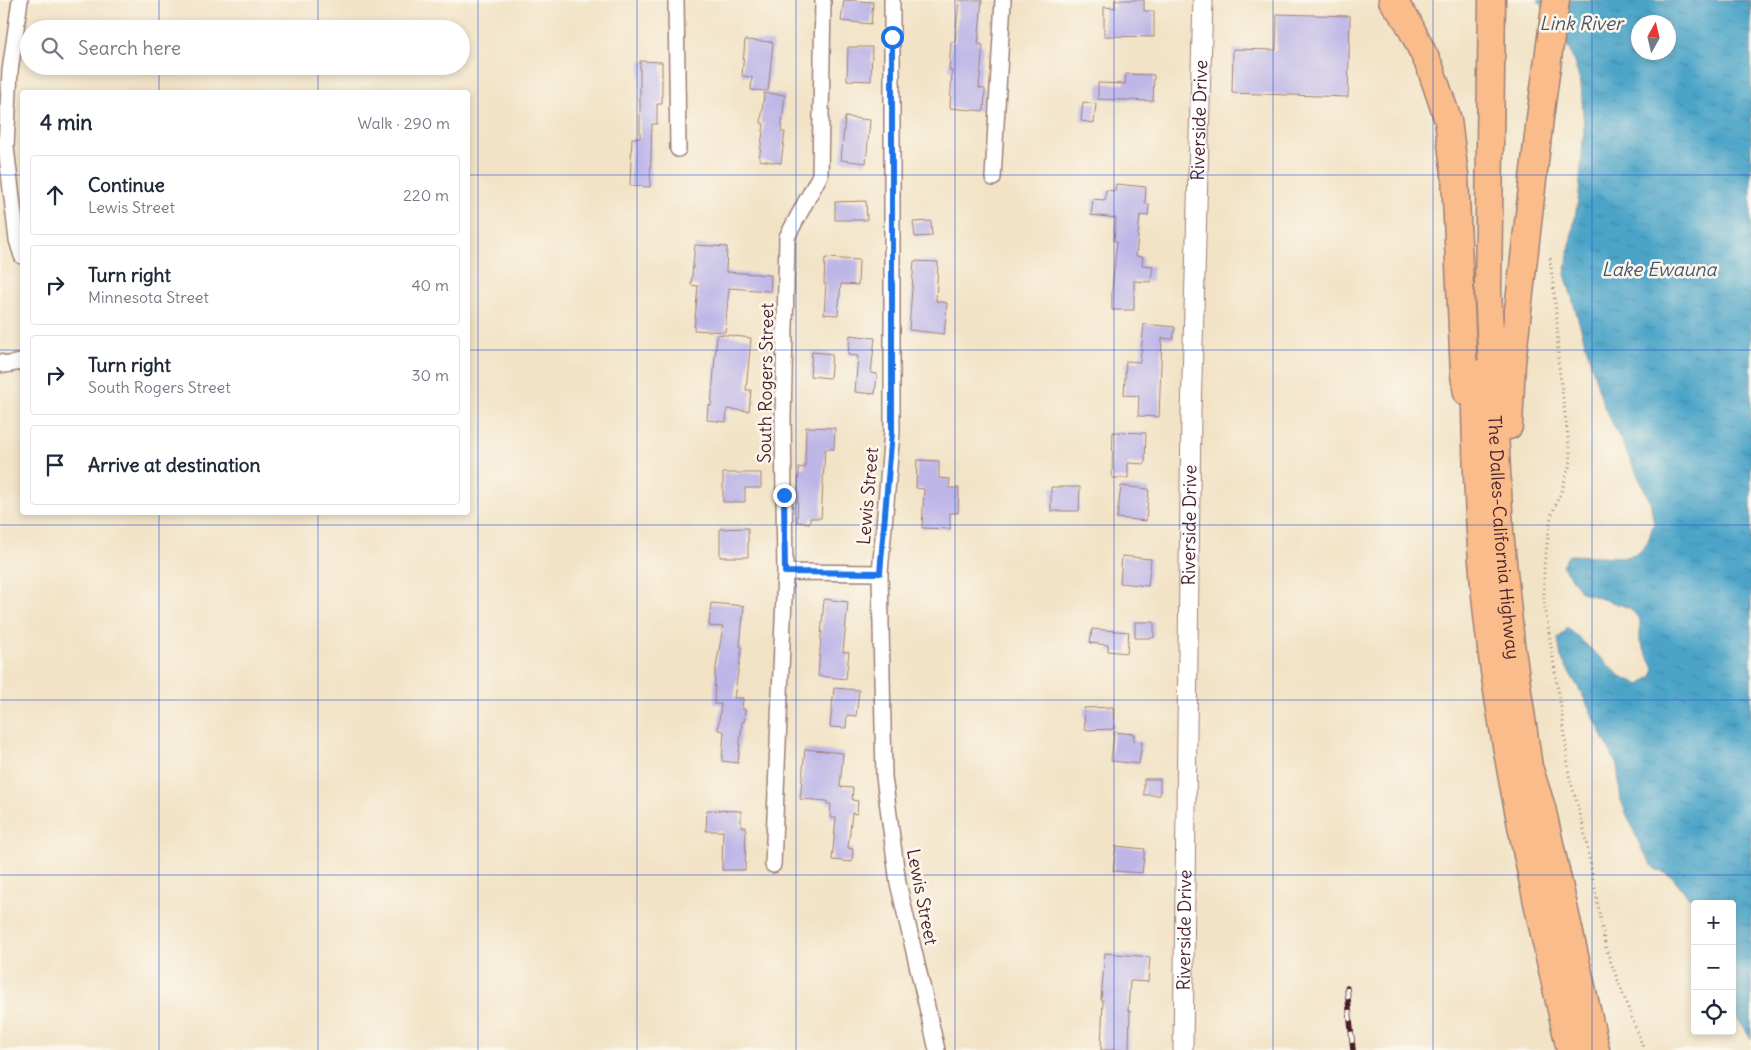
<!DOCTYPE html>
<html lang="en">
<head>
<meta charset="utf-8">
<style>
	:root { --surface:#fff; --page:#f2f2f3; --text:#1f2937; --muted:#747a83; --line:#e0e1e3 }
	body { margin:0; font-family:Delius,sans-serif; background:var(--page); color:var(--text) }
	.controls { position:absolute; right:15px; bottom:15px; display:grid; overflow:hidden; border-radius:5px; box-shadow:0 2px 8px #0003 }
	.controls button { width:45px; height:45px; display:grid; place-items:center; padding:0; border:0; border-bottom:1px solid var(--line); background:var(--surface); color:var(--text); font:25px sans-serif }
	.compass { position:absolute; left:1631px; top:15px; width:45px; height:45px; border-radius:50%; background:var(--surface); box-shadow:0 2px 8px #0003; rotate:8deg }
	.stop { position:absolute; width:15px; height:15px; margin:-11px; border:4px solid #1a73e8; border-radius:50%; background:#fff }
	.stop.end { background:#1a73e8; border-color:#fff; box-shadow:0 1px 5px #0008 }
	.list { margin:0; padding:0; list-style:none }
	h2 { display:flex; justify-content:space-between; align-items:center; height:65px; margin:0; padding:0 20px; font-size:21px }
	h2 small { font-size:16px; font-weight:400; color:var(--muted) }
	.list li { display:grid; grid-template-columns:32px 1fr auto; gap:15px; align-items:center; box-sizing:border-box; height:80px; margin:0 10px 10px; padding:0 10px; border:1px solid var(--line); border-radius:5px }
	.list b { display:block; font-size:19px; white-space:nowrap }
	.list p { margin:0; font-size:16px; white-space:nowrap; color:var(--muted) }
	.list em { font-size:16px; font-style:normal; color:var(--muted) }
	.icon { flex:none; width:28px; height:28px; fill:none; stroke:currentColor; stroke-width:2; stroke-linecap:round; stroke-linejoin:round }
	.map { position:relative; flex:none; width:1751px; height:1050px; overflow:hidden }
	.search { position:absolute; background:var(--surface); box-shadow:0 2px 8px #0003; left:20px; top:20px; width:450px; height:55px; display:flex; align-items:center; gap:12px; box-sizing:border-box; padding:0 18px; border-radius:28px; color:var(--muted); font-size:19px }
	.panel { position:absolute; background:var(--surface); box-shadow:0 2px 8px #0003; left:20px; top:90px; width:450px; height:425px; border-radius:5px }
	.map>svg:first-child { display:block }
	.water { fill:url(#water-ripples); stroke:#4a627a; fill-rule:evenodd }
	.building { fill:#bdb6e7 }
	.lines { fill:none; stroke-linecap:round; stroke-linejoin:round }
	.minor-casing { stroke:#9e8178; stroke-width:18 }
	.tertiary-casing { stroke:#9e8178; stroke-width:21 }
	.trunk-casing { stroke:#9e8178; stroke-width:29 }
	.path { stroke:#9e8178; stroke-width:3; stroke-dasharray:1 4; stroke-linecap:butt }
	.minor { stroke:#fff; stroke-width:15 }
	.tertiary { stroke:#fff; stroke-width:19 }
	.trunk { stroke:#f9bc8a; stroke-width:26 }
	.rail-casing { stroke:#4a1f2b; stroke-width:5.5 }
	.rail { stroke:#fbf7ec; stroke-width:4; stroke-dasharray:11; stroke-linecap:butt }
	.route { stroke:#1a73e8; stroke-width:6 }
	.grid { fill:none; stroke:#1d4ed8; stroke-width:1; stroke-opacity:0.55 }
	.labels { text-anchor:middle; stroke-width:5; stroke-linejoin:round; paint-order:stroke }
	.street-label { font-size:18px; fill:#4a1f2b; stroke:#fbf7ec }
	.water-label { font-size:19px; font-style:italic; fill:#4a546a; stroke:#fbf7ec }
</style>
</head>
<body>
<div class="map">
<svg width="1751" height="1050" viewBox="0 0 1751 1050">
	<defs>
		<pattern id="water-ripples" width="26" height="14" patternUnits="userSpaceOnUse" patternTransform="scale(1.25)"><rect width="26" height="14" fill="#4ba4c8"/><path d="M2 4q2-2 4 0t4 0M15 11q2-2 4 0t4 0" fill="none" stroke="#4085a3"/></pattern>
	</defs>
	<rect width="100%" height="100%" fill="#fbf7ec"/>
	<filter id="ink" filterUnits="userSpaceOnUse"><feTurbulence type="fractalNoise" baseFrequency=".02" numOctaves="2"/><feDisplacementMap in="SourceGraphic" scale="10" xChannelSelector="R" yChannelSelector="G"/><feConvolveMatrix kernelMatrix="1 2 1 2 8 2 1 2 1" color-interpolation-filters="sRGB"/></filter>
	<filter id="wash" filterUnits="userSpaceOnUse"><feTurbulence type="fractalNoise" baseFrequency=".0096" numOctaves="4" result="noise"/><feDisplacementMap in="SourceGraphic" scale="20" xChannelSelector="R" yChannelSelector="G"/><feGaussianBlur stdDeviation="1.12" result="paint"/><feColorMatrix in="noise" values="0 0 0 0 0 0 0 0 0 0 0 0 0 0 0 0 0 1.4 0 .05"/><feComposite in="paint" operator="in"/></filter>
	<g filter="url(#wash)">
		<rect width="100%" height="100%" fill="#f2e3c6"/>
		<path class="water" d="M 1538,0 L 1751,0 L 1751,1039 L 1738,1020 L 1732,1004 L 1732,904 L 1695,904 L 1695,908 L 1691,900 L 1672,876 L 1655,869 L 1643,852 L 1621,801 L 1617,765 L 1581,692 L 1561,658 L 1558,638 L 1568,628 L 1619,675 L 1640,685 L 1653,675 L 1654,668 L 1640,642 L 1640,620 L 1630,608 L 1581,592 L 1562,565 L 1569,555 L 1626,557 L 1640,552 L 1648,541 L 1654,523 L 1650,501 L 1603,404 L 1565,274 L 1579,194 L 1584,128 L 1581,84 L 1571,53 L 1563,36 ZM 1638,22 L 1668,22 L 1668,52 L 1638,52 Z"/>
		<g id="blocks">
			<path class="building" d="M 844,0 L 873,2 L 871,24 L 841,21 Z
				M 959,0 L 982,0 L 978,44 L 983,45 L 979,88 L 985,89 L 984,111 L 950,108 L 952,71 L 949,70 L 951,42 L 955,42 Z
				M 1115,0 L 1144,0 L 1144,11 L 1154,11 L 1154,37 L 1104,36 L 1104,7 L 1115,8 Z
				M 1277,14 L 1350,16 L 1348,97 L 1232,93 L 1233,49 L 1276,50 Z
				M 745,40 L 773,42 L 768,91 L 751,90 L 752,77 L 742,76 Z
				M 848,47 L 872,47 L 871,81 L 847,80 Z
				M 640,61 L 662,62 L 662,104 L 657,104 L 657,124 L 652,124 L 650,187 L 630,186 L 632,138 L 640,138 Z
				M 1126,74 L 1154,75 L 1153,101 L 1098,99 L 1098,83 L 1125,84 Z
				M 764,93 L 785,95 L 781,132 L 785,132 L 781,163 L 759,160 L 764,124 L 761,123 Z
				M 1083,102 L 1096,104 L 1094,123 L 1081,121 Z
				M 845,117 L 870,120 L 866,163 L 841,160 Z
				M 1116,184 L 1146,187 L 1145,204 L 1149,204 L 1148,216 L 1140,215 L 1136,256 L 1143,257 L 1142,265 L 1153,266 L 1151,282 L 1134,281 L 1134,310 L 1112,310 L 1112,289 L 1117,241 L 1114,241 L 1116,218 L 1091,215 L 1093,199 L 1105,200 L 1106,190 L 1115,191 Z
				M 866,201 L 867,220 L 835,220 L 835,202 Z
				M 931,221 L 932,236 L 915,237 L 913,222 Z
				M 695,245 L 727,247 L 726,272 L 771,275 L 770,291 L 729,288 L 725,332 L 694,330 L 698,286 L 691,285 Z
				M 825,258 L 859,260 L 858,285 L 841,284 L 838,315 L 824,314 L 826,284 L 824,284 Z
				M 914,261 L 938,262 L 936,301 L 947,303 L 944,334 L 909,330 Z
				M 1144,324 L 1175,327 L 1173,339 L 1162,338 L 1159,417 L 1138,416 L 1139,396 L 1124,395 L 1126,361 L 1140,362 Z
				M 717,334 L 751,338 L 746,390 L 751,390 L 749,411 L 727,409 L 726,422 L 707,420 L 708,405 L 711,406 Z
				M 850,335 L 875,338 L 871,373 L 877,374 L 875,394 L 855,392 L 858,356 L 848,355 Z
				M 812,352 L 832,354 L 830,378 L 810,376 Z
				M 806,427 L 835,428 L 834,449 L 825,449 L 821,518 L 810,518 L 810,523 L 797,522 L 799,467 L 805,468 Z
				M 1113,432 L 1146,433 L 1145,464 L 1128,463 L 1128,478 L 1112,478 Z
				M 917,460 L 939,461 L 939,478 L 950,479 L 949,488 L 959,488 L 958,513 L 950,513 L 950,529 L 922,528 L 924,489 L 916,488 Z
				M 723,473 L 761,473 L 761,488 L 745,488 L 745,502 L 723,502 Z
				M 1121,486 L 1149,489 L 1146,521 L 1117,518 Z
				M 1051,487 L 1080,487 L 1079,511 L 1051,511 Z
				M 748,528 L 748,557 L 720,557 L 720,529 Z
				M 1122,556 L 1151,559 L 1148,586 L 1120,583 Z
				M 824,599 L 848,602 L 843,652 L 849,652 L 846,679 L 818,676 Z
				M 711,603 L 744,606 L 740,646 L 742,647 L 734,698 L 743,698 L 742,709 L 745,709 L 744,722 L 742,722 L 738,763 L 722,761 L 724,731 L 718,730 L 721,704 L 714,704 L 715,673 L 723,627 L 709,626 Z
				M 1135,622 L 1154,622 L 1154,638 L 1135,638 Z
				M 1092,629 L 1129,632 L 1127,653 L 1108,651 L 1108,645 L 1090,643 Z
				M 834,688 L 859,690 L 856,716 L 847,715 L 846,728 L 830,727 Z
				M 1113,707 L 1114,729 L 1085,730 L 1084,708 Z
				M 1114,732 L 1134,734 L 1134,741 L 1142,742 L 1139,764 L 1111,761 Z
				M 805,749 L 843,753 L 840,787 L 853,788 L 852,800 L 858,801 L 857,814 L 852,813 L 848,848 L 853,849 L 852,862 L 832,860 L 836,818 L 830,818 L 831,804 L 827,804 L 827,801 L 800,799 Z
				M 1144,779 L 1160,779 L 1160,795 L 1144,795 Z
				M 707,810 L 741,811 L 741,827 L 746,827 L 745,870 L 722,870 L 723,831 L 706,831 Z
				M 1116,846 L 1145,849 L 1142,873 L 1113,871 Z
				M 1105,953 L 1150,957 L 1148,982 L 1130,981 L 1128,1011 L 1130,1011 L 1129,1050 L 1101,1050 L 1103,1000 L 1101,1000 Z"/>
		</g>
	</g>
	<g filter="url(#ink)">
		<use href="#blocks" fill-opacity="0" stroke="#9e8178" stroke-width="1"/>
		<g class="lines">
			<defs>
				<path id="minor" d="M 20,0 L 10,71 L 6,147 L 17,240 L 22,256
					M 676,0 L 678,149
					M 892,0 L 892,432 L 880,573 L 884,777 L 898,883 L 937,1050
					M 993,178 L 1003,0
					M 0,362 L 4,365 L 22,362
					M 785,572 L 880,573
					M 773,865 L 785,572 L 783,419 L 787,237 L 820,175 L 823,0"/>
				<g id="tertiary">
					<path id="s1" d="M 1183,1050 L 1191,413 L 1203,0"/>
				</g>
				<g id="trunk">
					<path d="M 1392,0 L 1408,22 L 1430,67 L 1448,120 L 1455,175 L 1464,375 L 1467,393"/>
					<path id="s2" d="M 1492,0 L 1488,290 L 1500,531 L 1511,643 L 1529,767 L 1542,808 L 1596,1050"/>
					<path d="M 1474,373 C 1476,465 1479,557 1491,649 C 1509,784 1540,917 1570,1050"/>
					<path d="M 1509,426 L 1512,363 L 1540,118 L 1556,0"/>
				</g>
			</defs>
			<use href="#minor" class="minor-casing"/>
			<use href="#tertiary" class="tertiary-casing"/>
			<use href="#trunk" class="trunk-casing"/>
			<path class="path" d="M 1746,0 L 1751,10
				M 1550,258 L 1557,321 L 1558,359 L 1571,461 L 1561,492 L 1551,516 L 1544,566 L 1544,602 L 1564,728 L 1569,775 L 1583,825 L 1606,949 L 1644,1050"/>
			<use href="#minor" class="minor"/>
			<use href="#tertiary" class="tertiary"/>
			<use href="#trunk" class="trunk"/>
			<defs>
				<path id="rail" d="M 1347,988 L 1353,1050"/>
			</defs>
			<use href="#rail" class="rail-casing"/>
			<use href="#rail" class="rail"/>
		</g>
	</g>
	<g class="lines" filter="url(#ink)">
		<path class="route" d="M 784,495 L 785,572 L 880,573 L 892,432 L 892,37"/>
	</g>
	<path class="grid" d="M 159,0 L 159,29M 318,0 L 318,29M 478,0 L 478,1050M 637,0 L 637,1050M 796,0 L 796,1050M 955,0 L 955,1050M 1114,0 L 1114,1050M 1273,0 L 1273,1050M 1433,0 L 1433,1050M 1592,0 L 1592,1050M 159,66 L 159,92M 318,66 L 318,92M 0,175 L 22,175M 468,175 L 1751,175M 0,350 L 22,350M 468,350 L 1751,350M 159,512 L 159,1050M 318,512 L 318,1050M 0,525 L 1751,525M 0,700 L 1751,700M 0,875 L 1751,875"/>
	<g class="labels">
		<g class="street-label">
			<text dy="6" stroke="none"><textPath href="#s1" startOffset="930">Riverside Drive</textPath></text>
			<text transform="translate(766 383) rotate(-89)" y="6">South Rogers Street</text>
			<text transform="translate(868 496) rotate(-85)" y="6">Lewis Street</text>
			<text dy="6" stroke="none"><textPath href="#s1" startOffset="525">Riverside Drive</textPath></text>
			<text dy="6" stroke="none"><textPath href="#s2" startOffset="538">The Dalles-California Highway</textPath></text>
			<text transform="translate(922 897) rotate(79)" y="6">Lewis Street</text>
			<text dy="6" stroke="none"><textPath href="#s1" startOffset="120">Riverside Drive</textPath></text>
		</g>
		<g class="water-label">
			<text x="1581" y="30">Link River</text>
			<text x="1659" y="276">Lake Ewauna</text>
		</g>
	</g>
</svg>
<div class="controls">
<button>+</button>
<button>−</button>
<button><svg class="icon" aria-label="locate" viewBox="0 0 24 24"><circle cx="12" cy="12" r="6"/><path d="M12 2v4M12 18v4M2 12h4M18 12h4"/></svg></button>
</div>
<svg class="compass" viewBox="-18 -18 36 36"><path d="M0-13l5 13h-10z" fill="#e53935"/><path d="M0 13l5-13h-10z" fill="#747a83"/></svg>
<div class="stop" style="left:892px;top:37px"></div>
<div class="stop end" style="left:784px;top:495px"></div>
<div class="search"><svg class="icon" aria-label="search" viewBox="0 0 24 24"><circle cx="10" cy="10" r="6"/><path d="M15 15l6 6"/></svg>Search here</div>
<section class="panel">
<h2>4 min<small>Walk · 290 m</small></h2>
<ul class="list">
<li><svg class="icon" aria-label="ahead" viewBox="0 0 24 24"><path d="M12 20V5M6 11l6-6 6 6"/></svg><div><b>Continue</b><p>Lewis Street</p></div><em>220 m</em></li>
<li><svg class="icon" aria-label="right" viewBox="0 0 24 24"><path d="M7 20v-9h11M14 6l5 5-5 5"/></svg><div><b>Turn right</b><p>Minnesota Street</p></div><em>40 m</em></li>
<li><svg class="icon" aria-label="right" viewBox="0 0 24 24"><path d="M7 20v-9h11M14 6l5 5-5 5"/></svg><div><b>Turn right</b><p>South Rogers Street</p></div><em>30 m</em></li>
<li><svg class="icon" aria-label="arrive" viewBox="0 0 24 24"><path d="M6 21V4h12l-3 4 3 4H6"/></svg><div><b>Arrive at destination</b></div></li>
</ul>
</section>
</div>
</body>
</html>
